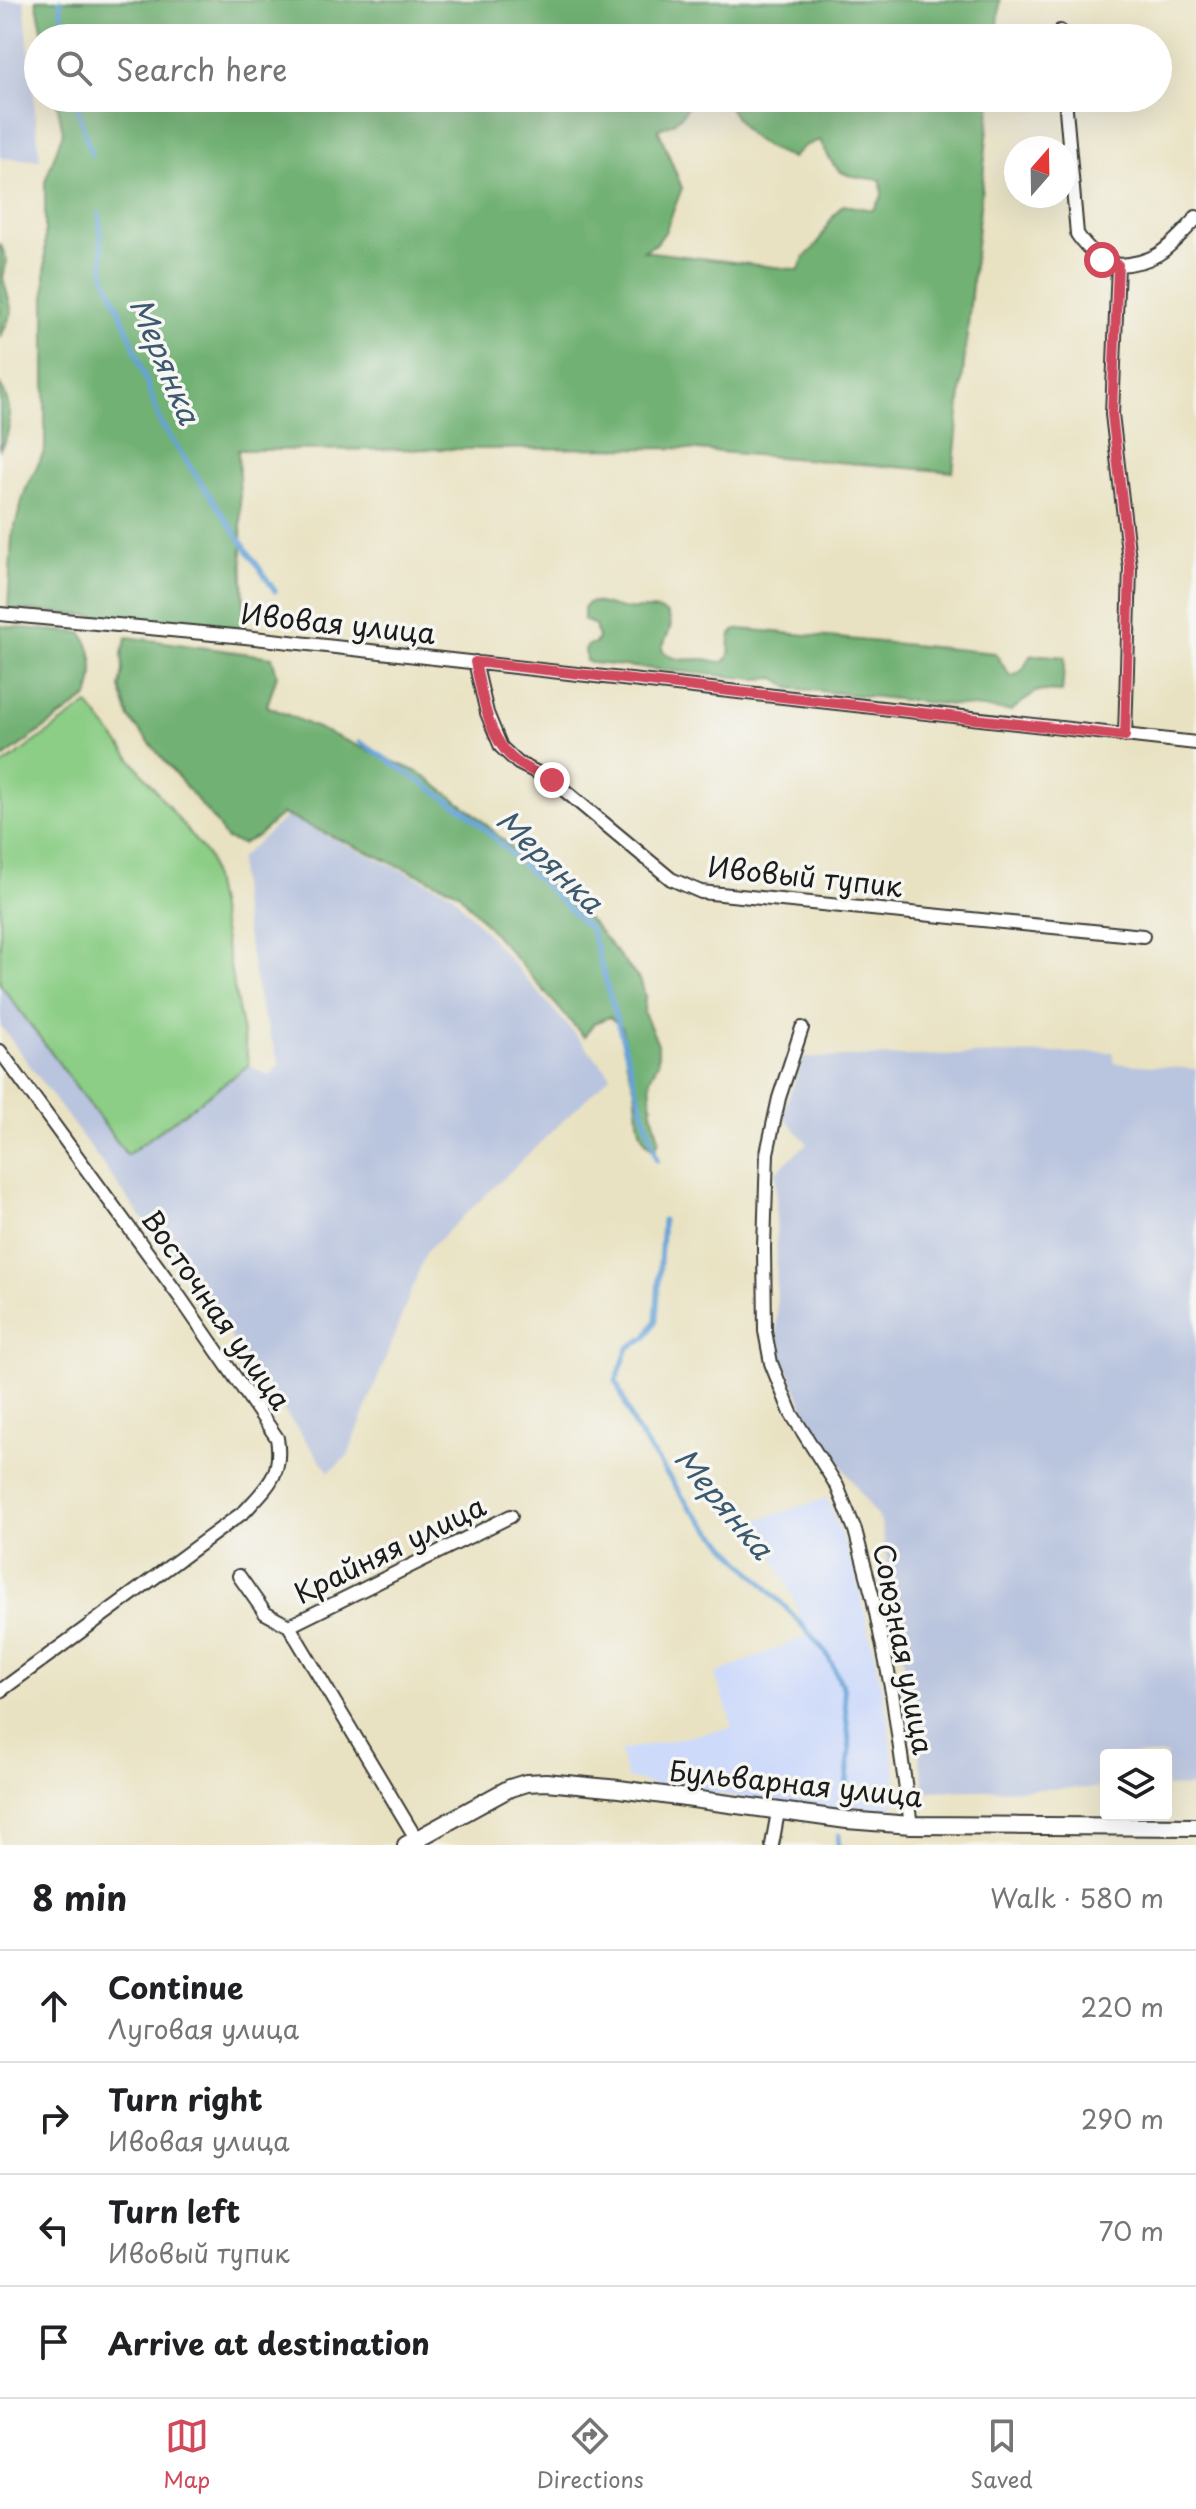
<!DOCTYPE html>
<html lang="en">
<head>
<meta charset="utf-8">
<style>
	:root { --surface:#fff; --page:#f2f2f2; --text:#202124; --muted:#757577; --line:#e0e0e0; --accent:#d1495b }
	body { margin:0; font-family:"Playpen Sans",sans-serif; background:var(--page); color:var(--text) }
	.controls { position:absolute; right:24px; bottom:24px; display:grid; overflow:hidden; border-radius:8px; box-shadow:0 8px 32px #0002 }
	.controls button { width:72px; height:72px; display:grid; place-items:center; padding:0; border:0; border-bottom:2px solid var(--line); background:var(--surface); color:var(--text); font:40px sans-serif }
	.compass { position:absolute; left:1004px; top:136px; width:72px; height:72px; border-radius:50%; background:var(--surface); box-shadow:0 8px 32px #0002; rotate:20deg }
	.stop { position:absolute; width:24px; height:24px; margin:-18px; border:6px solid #d1495b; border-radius:50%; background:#fff }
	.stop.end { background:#d1495b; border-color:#fff; box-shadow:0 2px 8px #0008 }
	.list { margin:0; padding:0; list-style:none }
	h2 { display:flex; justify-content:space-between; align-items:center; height:104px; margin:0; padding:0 32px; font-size:34px }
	h2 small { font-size:26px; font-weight:400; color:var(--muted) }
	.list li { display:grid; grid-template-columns:52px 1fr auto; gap:24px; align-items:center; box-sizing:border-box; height:112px; padding:0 32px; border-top:2px solid var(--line) }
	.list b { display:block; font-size:30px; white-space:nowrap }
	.list p { margin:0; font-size:26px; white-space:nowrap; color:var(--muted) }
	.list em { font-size:26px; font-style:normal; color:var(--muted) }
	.icon { flex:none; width:44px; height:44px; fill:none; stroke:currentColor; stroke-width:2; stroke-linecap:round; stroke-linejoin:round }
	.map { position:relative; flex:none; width:1196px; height:1845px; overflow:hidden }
	.search { position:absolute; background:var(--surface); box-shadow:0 8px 32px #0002; left:24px; right:24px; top:24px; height:88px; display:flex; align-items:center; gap:20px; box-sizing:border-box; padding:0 28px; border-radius:44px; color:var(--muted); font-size:30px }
	.sheet { height:552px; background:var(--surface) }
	nav { display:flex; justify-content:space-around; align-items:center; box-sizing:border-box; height:112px; border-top:2px solid var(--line); background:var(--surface); font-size:22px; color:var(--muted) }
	nav a { display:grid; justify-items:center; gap:4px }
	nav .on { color:var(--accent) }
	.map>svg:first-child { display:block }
	.built { fill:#cedafa }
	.industrial { fill:#b9c4de }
	.green { fill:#8cce86; stroke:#547551; stroke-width:2 }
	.forest { fill:#71b173; stroke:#466648; stroke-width:2 }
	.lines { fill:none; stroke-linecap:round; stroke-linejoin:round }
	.stream { stroke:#65a3d7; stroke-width:5 }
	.minor-casing { stroke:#3b3a35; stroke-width:16 }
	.tertiary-casing { stroke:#3b3a35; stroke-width:20 }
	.minor { stroke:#fff; stroke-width:12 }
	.tertiary { stroke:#fff; stroke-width:16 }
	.route { stroke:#d1495b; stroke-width:10 }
	.labels { text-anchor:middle; stroke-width:7; stroke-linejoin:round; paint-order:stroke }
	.street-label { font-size:28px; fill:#1c1c1c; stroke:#f6f6f2 }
	.water-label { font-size:30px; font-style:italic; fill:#3d5970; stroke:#f6f6f2 }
</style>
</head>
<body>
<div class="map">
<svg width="1196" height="1845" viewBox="0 0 1196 1845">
	<rect width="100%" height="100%" fill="#f6f6f2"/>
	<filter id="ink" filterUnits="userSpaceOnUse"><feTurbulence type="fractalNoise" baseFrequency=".0125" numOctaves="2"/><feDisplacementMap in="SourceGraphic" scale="16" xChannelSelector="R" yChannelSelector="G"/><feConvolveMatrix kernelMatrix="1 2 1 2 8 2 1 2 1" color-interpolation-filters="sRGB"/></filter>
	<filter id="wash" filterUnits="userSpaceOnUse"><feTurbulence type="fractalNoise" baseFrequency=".006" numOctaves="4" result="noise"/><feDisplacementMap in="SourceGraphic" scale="32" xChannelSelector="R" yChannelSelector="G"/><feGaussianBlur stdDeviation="1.8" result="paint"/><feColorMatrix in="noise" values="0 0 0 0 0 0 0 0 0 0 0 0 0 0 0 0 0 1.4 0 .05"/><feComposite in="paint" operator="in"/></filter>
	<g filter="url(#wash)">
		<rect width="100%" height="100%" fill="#e9e2c2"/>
		<path class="built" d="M 827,1498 L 856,1574 L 886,1708 L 898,1793 L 889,1816 L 661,1787 L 627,1778 L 620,1751 L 733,1727 L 715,1674 L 806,1636 L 794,1600 L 757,1520 Z"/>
		<path class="industrial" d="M 0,0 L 24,0 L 40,160 L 0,158 Z
			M 286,817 L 451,893 L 611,1075 L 426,1252 L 348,1456 L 329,1472 L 0,1025 L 0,984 L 127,1155 L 249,1065 L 269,1076 L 280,1065 L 260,1006 L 241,901 L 239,859 Z
			M 1113,1052 L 1114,1063 L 1196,1069 L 1196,1786 L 1166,1787 L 1166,1755 L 1106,1755 L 1106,1788 L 925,1791 L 881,1522 L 809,1419 L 777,1345 L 776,1172 L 807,1143 L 782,1115 L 803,1058 Z"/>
		<path class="green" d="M 88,704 L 209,858 L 249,1065 L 127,1155 L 0,984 L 0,767 Z"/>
		<path class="forest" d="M 36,0 L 1000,0 L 997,38 L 44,38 Z
			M 56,98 L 691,98 C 684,116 677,124 658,129 L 682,188 L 665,232 L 656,244 L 643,251 L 799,270 C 805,251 807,258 817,244 C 826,230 830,217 843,205 L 873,210 L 882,196 L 881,180 C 841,175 838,178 820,140 L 804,146 L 792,158 C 753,143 744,135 724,98 L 991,98 L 953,472 L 674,448 L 238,450 L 245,628 L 8,609 L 12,536 L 25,491 L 45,450 L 45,182 L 63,132 Z
			M 0,243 L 7,260 L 3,278 L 12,312 L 0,339 Z
			M 0,385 C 12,403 13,431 0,449 Z
			M 593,602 C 604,603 614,608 624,609 C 637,611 666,603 670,620 C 673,631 663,639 662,650 C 675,663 685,659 702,659 C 709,659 715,662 723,662 C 737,654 722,636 737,630 C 745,628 756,631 764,631 L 995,653 L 1010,676 C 1022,675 1025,666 1030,656 L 1042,655 L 1065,657 L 1062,692 L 1037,691 L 1011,711 L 790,688 L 775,678 L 756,679 L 592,663 L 586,661 L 585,649 L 590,644 L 595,644 L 598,638 L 595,625 L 584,620 L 584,608 L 588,603 Z
			M 0,626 L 82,633 C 95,653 96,674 88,697 L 0,760 Z
			M 127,637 L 272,657 L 277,675 L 267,706 L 420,773 L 474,813 L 594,925 L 641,982 L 645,996 L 644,1013 L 658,1044 L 658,1063 L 650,1078 L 652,1113 L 659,1139 L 655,1151 C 634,1136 639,1113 635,1091 C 633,1081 628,1070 626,1059 C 625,1048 624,1038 622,1027 L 609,1017 L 594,1023 L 584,1037 L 458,892 L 282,814 L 258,836 L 242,844 L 226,839 L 217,824 L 129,718 L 120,687 L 123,670 L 122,653 Z"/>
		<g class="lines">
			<path class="stream" d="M 60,0 L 64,38
				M 75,98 L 91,154
				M 99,214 L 104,273 L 131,338 L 161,424 L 275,591
				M 360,742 L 468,813 L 591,930 L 657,1160
				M 663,1220 L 656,1320 L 646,1337 L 628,1348 L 616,1381 L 635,1428 L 691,1509 L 793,1615 L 827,1654 L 843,1687 L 850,1749 L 844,1810
				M 838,1845 L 839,1835"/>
		</g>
	</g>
	<g filter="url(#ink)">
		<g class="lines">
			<defs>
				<path id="minor" d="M 1060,31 L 1060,38
					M 1065,98 L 1077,234 C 1088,250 1099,259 1118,265 L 1112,414 L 1130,568 L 1125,736
					M 1118,265 C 1158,263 1169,247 1195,220 L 1196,217
					M 0,614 L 245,637 L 1196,743
					M 475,662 L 487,713 L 501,747 L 518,763 L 552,780 L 671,879 L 701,892 L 1143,936
					M 802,1028 L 779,1098 L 767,1153 L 764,1247 L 765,1331 L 771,1363 L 791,1413 L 837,1486 L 855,1530 L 873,1598 L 892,1692 L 911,1825
					M 0,1051 L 179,1296 L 277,1438 C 283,1474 268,1486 245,1511 L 0,1691
					M 239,1576 L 265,1613 L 289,1626 L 420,1845
					M 289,1626 L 511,1516
					M 772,1845 L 778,1812"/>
				<path id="tertiary" d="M 406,1845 L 510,1788 L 526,1783 L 546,1782 L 619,1789 L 847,1820 L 911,1825 L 1196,1827"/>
			</defs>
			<use href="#minor" class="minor-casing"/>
			<use href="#tertiary" class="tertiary-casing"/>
			<use href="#minor" class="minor"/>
			<use href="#tertiary" class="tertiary"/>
		</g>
	</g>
	<g class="lines" filter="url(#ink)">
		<path class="route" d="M 552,780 C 541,774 527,770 517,762 C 487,740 483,696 475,662 L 1125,736 L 1130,568 L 1112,414 L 1118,265 L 1102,260"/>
	</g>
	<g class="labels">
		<g class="street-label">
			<text transform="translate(338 624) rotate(6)" y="10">Ивовая улица</text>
			<text transform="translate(805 877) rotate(6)" y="10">Ивовый тупик</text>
			<text transform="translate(216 1310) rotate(55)" y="10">Восточная улица</text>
			<text transform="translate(390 1550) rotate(-26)" y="10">Крайняя улица</text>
			<text transform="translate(903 1649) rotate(79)" y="10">Союзная улица</text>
			<text transform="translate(796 1784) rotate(6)" y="10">Бульварная улица</text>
		</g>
		<g class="water-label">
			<text transform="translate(164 361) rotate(67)" y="10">Мерянка</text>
			<text transform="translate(549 862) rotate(44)" y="10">Мерянка</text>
			<text transform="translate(723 1504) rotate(50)" y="10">Мерянка</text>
		</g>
	</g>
</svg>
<div class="controls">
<button><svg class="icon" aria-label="layers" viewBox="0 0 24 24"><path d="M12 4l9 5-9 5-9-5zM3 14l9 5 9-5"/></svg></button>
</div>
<svg class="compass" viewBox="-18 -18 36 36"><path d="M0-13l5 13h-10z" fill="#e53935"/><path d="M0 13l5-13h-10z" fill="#757577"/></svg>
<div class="stop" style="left:1102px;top:260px"></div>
<div class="stop end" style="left:552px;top:780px"></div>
<div class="search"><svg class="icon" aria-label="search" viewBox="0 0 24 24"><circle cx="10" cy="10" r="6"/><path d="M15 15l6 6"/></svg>Search here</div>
</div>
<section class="sheet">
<h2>8 min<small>Walk · 580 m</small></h2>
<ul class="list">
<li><svg class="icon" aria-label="ahead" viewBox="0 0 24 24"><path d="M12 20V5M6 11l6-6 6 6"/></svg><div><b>Continue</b><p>Луговая улица</p></div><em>220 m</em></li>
<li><svg class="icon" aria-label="right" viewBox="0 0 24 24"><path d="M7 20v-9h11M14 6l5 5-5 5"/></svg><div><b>Turn right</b><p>Ивовая улица</p></div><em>290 m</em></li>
<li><svg class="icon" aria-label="left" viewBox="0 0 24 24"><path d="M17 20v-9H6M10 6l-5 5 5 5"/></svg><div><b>Turn left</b><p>Ивовый тупик</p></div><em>70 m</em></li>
<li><svg class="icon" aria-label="arrive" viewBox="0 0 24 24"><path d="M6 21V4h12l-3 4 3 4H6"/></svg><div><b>Arrive at destination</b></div></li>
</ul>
</section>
<nav>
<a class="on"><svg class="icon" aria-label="map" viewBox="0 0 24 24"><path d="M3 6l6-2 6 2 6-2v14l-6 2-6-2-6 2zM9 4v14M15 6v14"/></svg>Map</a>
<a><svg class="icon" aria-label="directions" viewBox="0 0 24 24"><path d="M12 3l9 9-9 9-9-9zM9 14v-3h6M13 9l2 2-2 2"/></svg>Directions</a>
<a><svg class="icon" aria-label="saved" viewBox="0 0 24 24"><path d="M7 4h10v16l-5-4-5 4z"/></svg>Saved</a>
</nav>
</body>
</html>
